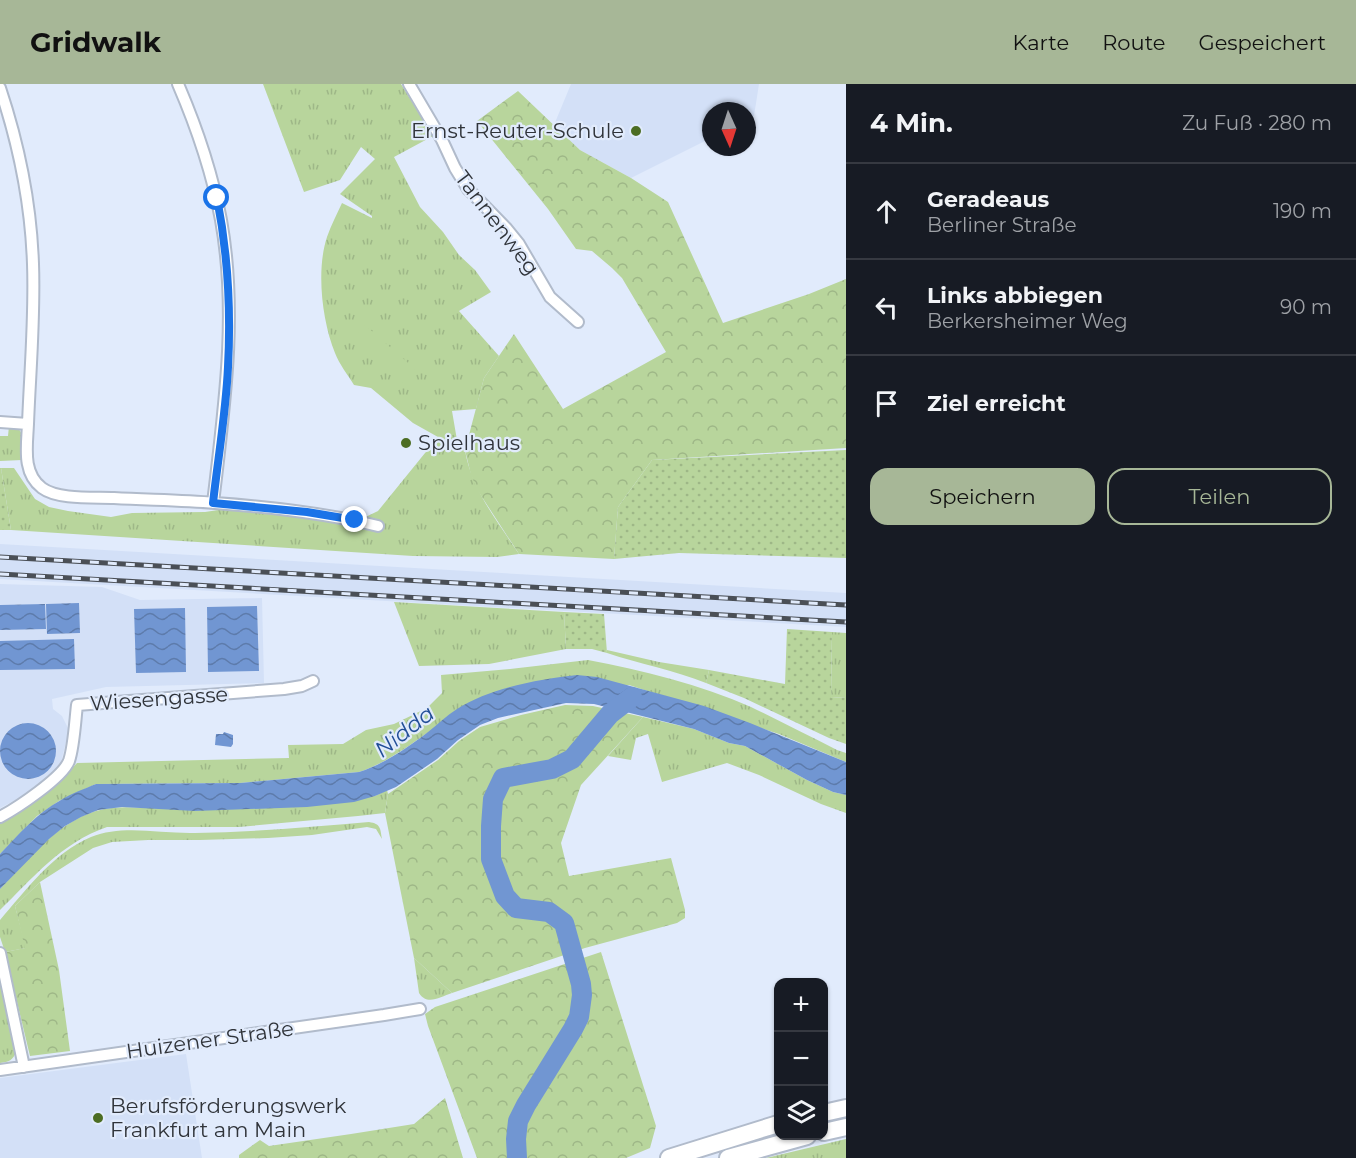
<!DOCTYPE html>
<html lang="de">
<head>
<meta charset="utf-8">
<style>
	:root { --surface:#171b24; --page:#242831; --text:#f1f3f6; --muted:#9ea1a6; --line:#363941; --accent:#a7b797 }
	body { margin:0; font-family:Montserrat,sans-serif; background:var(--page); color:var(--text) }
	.controls { position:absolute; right:18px; bottom:18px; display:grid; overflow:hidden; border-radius:12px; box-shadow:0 2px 4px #0004 }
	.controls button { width:54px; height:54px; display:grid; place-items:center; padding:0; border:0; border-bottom:2px solid var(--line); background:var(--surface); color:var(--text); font:30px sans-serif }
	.compass { position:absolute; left:702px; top:18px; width:54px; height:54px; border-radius:50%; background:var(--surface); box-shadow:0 2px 4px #0004; rotate:177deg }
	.stop { position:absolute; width:18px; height:18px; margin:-14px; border:4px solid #1a73e8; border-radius:50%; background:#fff }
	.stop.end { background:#1a73e8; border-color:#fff; box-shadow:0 2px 6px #0008 }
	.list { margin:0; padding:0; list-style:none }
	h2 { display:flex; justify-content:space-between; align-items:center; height:78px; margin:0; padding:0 24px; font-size:26px }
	h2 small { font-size:20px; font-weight:400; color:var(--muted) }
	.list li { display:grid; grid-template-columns:39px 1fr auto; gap:18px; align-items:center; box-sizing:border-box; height:96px; padding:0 24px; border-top:2px solid var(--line) }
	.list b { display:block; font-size:22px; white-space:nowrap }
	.list p { margin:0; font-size:20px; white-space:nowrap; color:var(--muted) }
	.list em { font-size:20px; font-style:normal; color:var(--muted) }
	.actions { display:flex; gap:12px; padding:18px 24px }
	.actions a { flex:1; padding:14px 0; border:2px solid var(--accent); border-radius:18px; text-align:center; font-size:21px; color:var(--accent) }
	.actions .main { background:var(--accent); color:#111 }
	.icon { flex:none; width:33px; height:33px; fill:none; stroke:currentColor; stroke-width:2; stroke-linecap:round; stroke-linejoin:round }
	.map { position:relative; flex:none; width:846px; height:1074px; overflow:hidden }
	header { display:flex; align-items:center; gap:36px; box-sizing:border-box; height:84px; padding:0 30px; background:var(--accent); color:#111 }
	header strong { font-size:28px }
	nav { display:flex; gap:33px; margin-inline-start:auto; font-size:21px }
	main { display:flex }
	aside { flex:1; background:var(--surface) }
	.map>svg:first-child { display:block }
	.built { fill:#d3e0f7 }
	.grass { fill:url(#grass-tufts) }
	.forest { fill:url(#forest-crowns) }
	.garden { fill:url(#garden-dots) }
	.pitch { fill:#b8d59c }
	.water { fill:url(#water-waves) }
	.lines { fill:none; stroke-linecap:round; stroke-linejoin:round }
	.river { stroke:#7196d2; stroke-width:20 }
	.minor-casing { stroke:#b1bbcb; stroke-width:14 }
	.highway-casing { stroke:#b1bbcb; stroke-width:20 }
	.minor { stroke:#fff; stroke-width:10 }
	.highway { stroke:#fff; stroke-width:16 }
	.rail-casing { stroke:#4a4f56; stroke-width:5 }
	.rail { stroke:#e1ebfc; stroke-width:3; stroke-dasharray:9; stroke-linecap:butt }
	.route { stroke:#1a73e8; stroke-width:8 }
	.poi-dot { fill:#4c6d23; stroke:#e1ebfc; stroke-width:2 }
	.labels { text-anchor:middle; stroke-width:4.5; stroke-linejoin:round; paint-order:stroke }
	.poi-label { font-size:21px; fill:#30343a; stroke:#e1ebfc; text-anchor:start }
	.street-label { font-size:21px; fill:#30343a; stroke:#e1ebfc }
	.water-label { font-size:22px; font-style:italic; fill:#224e97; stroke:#e1ebfc }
</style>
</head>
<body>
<header>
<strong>Gridwalk</strong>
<nav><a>Karte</a><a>Route</a><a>Gespeichert</a></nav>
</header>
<main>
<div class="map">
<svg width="846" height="1074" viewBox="0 0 846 1074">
	<defs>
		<pattern id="grass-tufts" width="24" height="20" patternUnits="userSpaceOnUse" patternTransform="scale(1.5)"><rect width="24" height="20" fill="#b8d59c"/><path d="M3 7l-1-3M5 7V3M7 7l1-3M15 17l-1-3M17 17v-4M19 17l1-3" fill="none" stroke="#9eb787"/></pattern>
		<pattern id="forest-crowns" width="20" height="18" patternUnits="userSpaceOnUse" patternTransform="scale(1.5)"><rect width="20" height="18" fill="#b8d59c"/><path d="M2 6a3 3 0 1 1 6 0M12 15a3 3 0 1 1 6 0" fill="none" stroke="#9eb787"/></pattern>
		<pattern id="garden-dots" width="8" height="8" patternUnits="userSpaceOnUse" patternTransform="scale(1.5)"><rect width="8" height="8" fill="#b8d59c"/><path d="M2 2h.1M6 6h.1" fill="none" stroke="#9eb787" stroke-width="1.8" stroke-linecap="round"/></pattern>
		<pattern id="water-waves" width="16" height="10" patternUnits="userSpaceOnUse" patternTransform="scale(1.5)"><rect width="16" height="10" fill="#7196d2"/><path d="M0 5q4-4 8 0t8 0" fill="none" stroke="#5d7bab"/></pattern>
	</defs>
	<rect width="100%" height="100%" fill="#e1ebfc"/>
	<path class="built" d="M 571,0 L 759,0 L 754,32 L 747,35 L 747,27 L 711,27 L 711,54 L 631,94 L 580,66 L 554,41 Z
		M 0,460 L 846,509 L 846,543 L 0,495 Z
		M 0,500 L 102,503 L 140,516 L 262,514 L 264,599 L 106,603 L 52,615 L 53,625 L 62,632 L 69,646 L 60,682 L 31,708 L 0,724 Z
		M 186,970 L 202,1074 L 0,1074 L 0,994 Z"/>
	<path class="grass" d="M 263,0 L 401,0 L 433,52 L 394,73 L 420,123 L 443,148 L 459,171 L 475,186 L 491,208 L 459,227 L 499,272 L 484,294 L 476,325 L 452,327 L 458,362 L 465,366 C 471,405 498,438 519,470 L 497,473 L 413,472 L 11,446 L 1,384 L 14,384 L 35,415 L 49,423 L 68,427 L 111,433 L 132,429 L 205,428 L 225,425 L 353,439 L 378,427 L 438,353 L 413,339 L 371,304 L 354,301 C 348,291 339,280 335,269 C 322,237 316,186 327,153 C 331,141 337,130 342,119 L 372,134 L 372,132 L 340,110 L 375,75 L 361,63 L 340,96 L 304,108 Z
		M 9,342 C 16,343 20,344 22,351 L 22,376 L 0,377 L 0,352 L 8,352 Z
		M 394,518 L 564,528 L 566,565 L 489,580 L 419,582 Z
		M 832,548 L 846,549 L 846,613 L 831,614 Z
		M 607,566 L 659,578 L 709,586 L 706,599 C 674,586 640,580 607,569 Z
		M 588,576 C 642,586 701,601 751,623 C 780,637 809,652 837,666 L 846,669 L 846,678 L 779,650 L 629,601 L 427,649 C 406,664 384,680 359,688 L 240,699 L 96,700 L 59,717 L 37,732 L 0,770 L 0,738 C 28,721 56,703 77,679 L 289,674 L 288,661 L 343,660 L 366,646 L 394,640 L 427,624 L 442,609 L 441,591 L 510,585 Z
		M 643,633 L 694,645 L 729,659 L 745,662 L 807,696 L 833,708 L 846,711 L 846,729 L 821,720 L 759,691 L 727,679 L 662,698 L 648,650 L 636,654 L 631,676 L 608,672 Z
		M 387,706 L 388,710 L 385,729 L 358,732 L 239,743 L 107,743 C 61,759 33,794 0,826 L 0,805 C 28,776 56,739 96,727 C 113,722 130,723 147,724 L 375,712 Z
		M 369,738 C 381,740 380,744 382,755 L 376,745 L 367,743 L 312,751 L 268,754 L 200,756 L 148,756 L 112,758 L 93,764 L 40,798 L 15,822 L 26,864 L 5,868 L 0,853 L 0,836 C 26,806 53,769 91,753 C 123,740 161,750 195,749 C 253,748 311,743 369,738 Z
		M 414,874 L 452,909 C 440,913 427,922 419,909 Z
		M 0,890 L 16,968 C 13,976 9,978 0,979 Z
		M 846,1055 L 846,1074 L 766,1074 Z"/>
	<path class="forest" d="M 518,7 L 580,66 L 631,94 L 668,118 L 723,239 L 809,210 L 846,195 L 846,364 L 652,376 L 618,423 L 614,475 L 519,470 L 478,407 L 471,391 L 465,366 L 484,294 L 514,250 L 563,325 L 666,268 L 622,194 L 612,184 L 592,167 L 576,165 L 548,125 L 477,37 Z
		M 565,621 L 593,622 L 643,633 L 581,701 L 561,759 L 569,792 L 671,774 L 685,826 L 685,834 L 677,839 L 585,864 L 452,909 L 414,874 L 385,729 L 388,710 L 438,676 L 459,657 L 480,643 L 521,631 Z
		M 40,798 L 59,886 L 70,967 L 30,972 L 5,868 L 25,864 L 15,822 Z
		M 601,868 L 656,1042 L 650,1064 L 626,1074 L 477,1074 L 428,942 L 425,930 L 435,923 Z
		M 445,1014 L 463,1074 L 239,1074 L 239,1071 L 260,1056 L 269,1062 L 351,1050 L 414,1040 Z"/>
	<path class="garden" d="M 846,366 L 846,474 L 679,469 L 614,475 L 618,423 L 652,376 Z
		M 0,384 L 1,384 L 11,446 L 0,446 Z
		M 564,528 L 604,530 L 607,569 L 592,565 L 566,565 Z
		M 787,545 L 832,548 L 831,614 L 846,613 L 846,660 L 829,654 L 744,614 L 706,599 L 709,586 L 785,600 Z"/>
	<path class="pitch" d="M 365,241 L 415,285 L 402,299 L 353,255 Z"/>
	<path class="water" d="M 79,519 L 80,549 L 47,550 L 46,520 Z
		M 45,520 L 46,545 L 0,546 L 0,521 Z
		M 257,522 L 259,587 L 208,588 L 207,523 Z
		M 185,524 L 186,588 L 136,589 L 134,525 Z
		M 74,555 L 75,585 L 0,586 L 0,557 Z
		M 577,591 L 597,593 L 704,622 L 750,639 L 846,678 L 846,711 L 833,708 L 807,696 L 745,662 L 729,659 L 694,645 L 594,620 L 566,619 L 498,634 L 480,641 L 458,656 L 437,675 L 396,703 L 375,712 L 354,718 L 307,723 L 195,727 L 122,723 L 98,726 L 81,733 L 65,742 L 49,755 L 0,805 L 0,770 C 19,750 37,729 61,716 C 72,709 84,705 96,700 L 240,699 L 359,688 C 384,680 407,664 428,648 C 437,641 446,632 457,625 C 490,604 539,595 577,591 Z
		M0 667a28 28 0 1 1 56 0a28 28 0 1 1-56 0Z
		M 224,648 L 233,651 L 233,660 L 231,663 L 215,661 L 216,650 L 223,650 Z"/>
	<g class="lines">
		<path class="river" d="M 517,1074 L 516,1055 L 518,1037 L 526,1021 L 573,945 L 579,933 L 582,911 L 581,900 L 564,839 L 549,828 L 516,824 L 505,812 L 491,775 L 491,742 L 493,715 L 503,694 L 552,685 L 572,675 L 610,630 L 632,613"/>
		<defs>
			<path id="minor" d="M 178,0 C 197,44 212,88 221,136 C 238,230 224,325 213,419
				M 409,0 L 442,56 L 455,84 L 468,105 L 506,144 L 519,160 L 550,213 L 578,238
				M 0,4 C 19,61 31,120 33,180 C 35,233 30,287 28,340
				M 0,338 L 28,340 C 27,363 22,389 42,404 C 58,416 95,413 114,414 C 148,416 181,416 215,419 C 270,423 325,429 378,442
				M 0,733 C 17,724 62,694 69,677 C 74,662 75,638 77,621 L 284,605 L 302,602 L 313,597
				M 0,869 L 24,983
				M 0,986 L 384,931 L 420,925"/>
			<path id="highway" d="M 824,1029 L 846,1024
				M 824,1048 L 846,1043
				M 669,1074 L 778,1040
				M 728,1074 L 807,1052"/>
		</defs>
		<use href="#minor" class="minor-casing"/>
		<use href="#highway" class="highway-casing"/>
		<use href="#minor" class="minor"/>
		<use href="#highway" class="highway"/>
		<defs>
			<path id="rail" d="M 0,473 L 846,521
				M 0,490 L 846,538"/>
		</defs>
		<use href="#rail" class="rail-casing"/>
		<use href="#rail" class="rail"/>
	</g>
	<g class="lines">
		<path class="route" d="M 217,114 C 228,170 231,226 228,283 C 226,328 218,374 213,419 L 307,428 L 355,436"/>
	</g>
	<g class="poi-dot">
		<circle cx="636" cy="47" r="6"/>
		<circle cx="406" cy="359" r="6"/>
		<circle cx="98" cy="1034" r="6"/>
	</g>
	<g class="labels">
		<g class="poi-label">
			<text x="624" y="54" text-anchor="end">Ernst-Reuter-Schule</text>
			<text x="418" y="366">Spielhaus</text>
			<text x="110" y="1029">Berufsförderungswerk<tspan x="110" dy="24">Frankfurt am Main</tspan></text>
		</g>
		<g class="street-label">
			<text transform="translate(497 139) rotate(53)" y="7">Tannenweg</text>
			<text transform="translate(159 615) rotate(-4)" y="7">Wiesengasse</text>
			<text transform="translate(210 956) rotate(-8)" y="7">Huizener Straße</text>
		</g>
		<g class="water-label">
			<text transform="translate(404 647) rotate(-38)" y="8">Nidda</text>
		</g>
	</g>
</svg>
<div class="controls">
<button>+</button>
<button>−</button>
<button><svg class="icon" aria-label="layers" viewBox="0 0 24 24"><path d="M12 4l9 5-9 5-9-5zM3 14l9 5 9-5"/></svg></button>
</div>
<svg class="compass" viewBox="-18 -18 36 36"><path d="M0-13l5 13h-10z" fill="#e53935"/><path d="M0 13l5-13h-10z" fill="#9ea1a6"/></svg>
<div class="stop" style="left:217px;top:114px"></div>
<div class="stop end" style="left:355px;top:436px"></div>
</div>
<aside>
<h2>4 Min.<small>Zu Fuß · 280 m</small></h2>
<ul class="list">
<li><svg class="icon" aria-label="ahead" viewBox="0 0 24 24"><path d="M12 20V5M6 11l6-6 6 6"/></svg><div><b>Geradeaus</b><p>Berliner Straße</p></div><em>190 m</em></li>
<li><svg class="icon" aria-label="left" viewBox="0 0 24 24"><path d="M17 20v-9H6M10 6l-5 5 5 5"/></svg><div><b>Links abbiegen</b><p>Berkersheimer Weg</p></div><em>90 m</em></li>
<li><svg class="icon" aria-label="arrive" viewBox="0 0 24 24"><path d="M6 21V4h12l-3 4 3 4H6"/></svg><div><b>Ziel erreicht</b></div></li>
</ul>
<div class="actions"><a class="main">Speichern</a><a>Teilen</a></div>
</aside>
</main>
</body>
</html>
